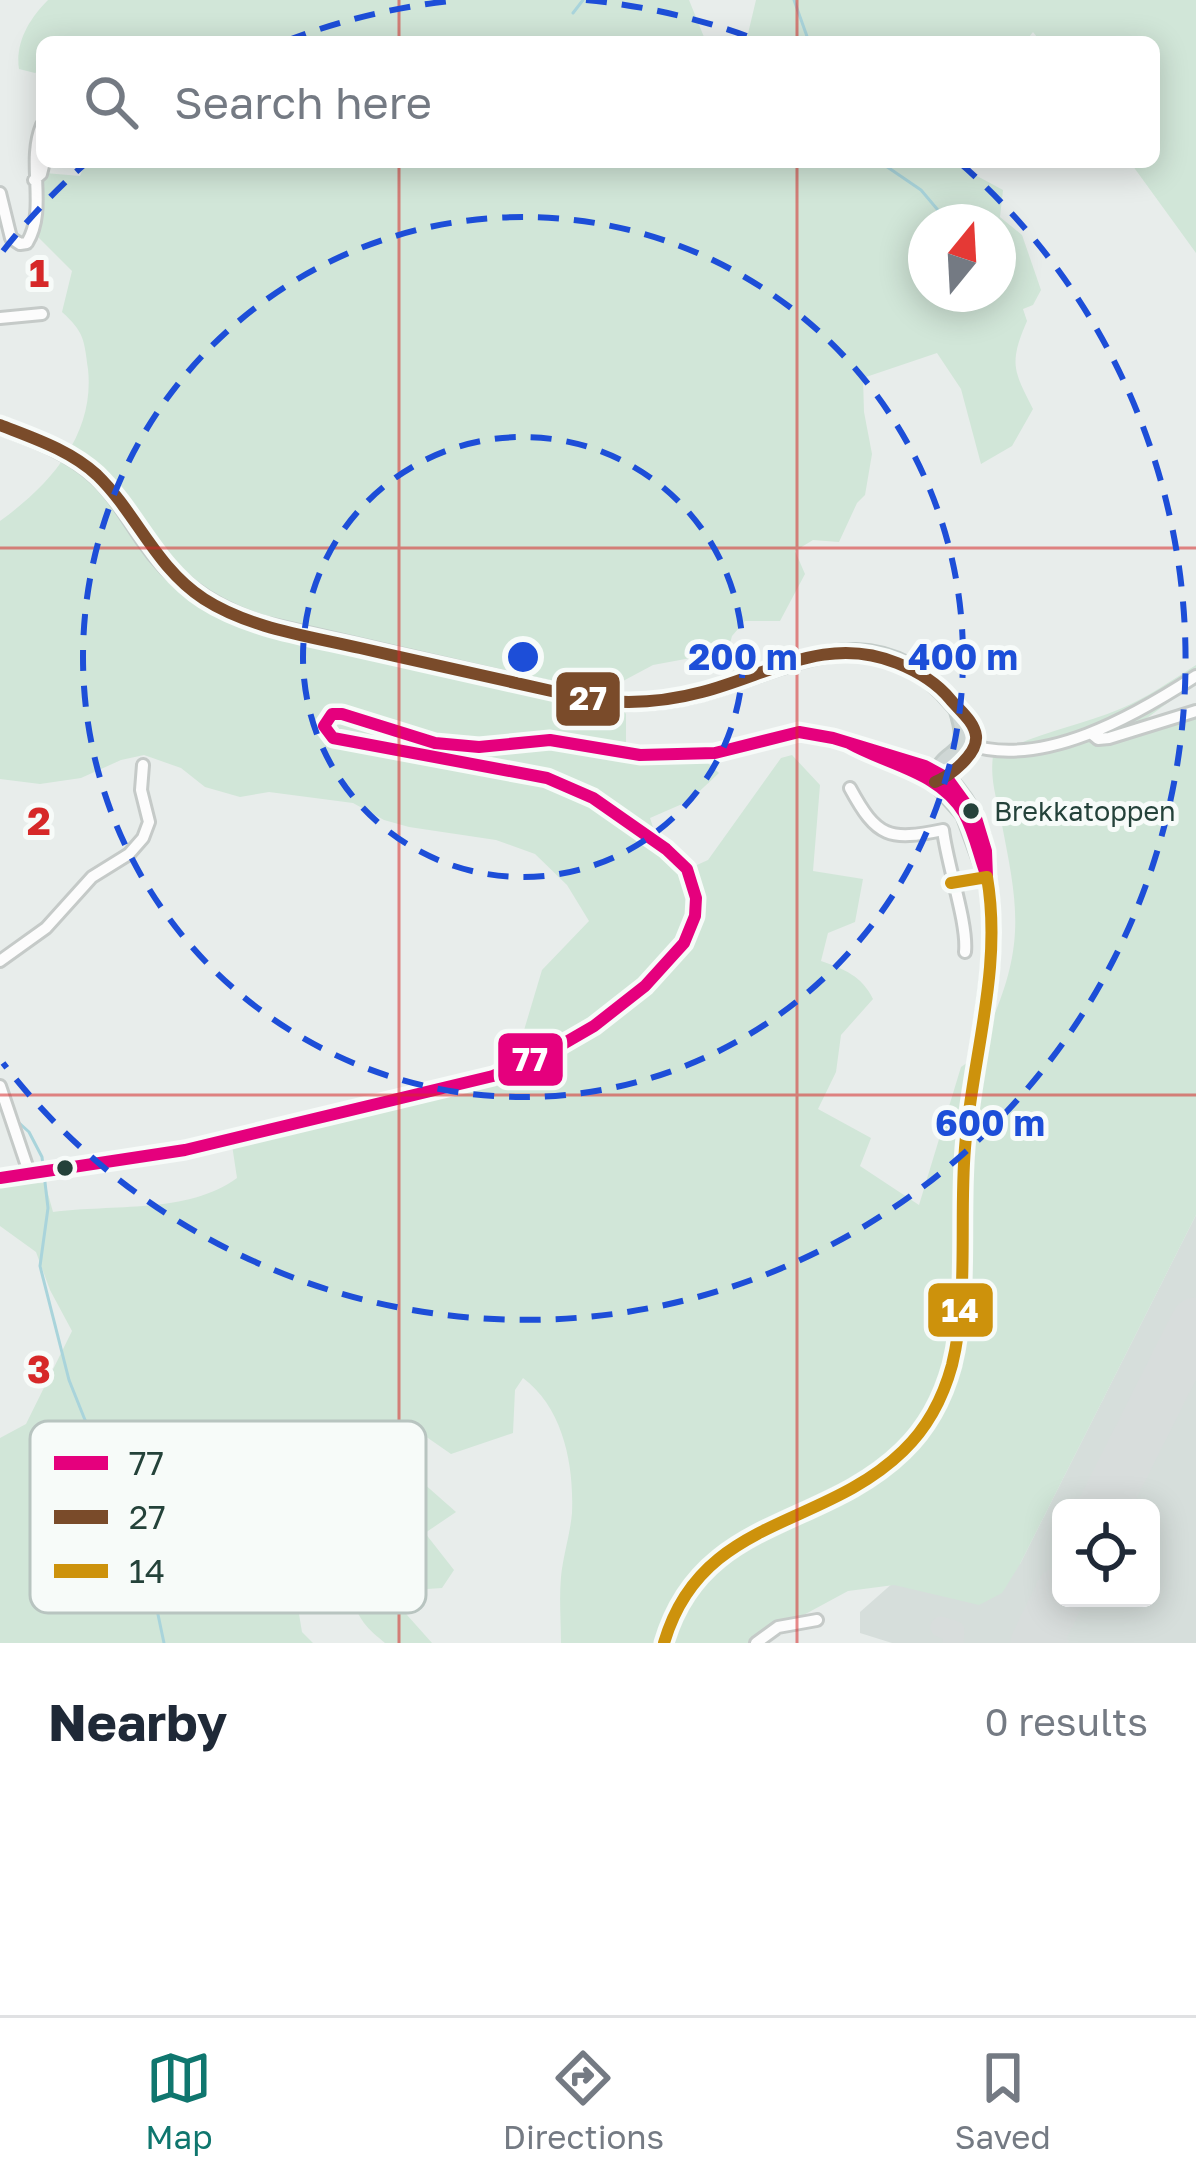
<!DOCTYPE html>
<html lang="en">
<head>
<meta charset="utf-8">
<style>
	:root { --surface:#fff; --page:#f2f2f3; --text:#1f2937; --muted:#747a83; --line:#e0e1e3; --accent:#0f766e }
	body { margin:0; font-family:"Golos Text",sans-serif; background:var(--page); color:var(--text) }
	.controls { position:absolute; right:36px; bottom:36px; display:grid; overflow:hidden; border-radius:18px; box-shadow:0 6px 30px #0003 }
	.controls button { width:108px; height:108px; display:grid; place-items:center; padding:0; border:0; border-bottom:3px solid var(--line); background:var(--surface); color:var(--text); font:60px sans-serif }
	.compass { position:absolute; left:908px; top:204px; width:108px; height:108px; border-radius:50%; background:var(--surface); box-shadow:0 6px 30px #0003; rotate:18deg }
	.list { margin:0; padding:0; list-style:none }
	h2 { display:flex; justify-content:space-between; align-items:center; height:156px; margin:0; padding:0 48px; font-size:51px }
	h2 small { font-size:39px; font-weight:400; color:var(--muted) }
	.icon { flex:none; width:66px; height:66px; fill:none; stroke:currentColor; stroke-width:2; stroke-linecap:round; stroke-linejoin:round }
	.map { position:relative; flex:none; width:1196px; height:1643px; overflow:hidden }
	.search { position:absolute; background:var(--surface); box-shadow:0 6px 30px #0003; left:36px; right:36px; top:36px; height:132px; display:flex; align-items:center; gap:30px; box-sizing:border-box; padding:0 42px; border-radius:18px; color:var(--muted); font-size:45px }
	.sheet { height:372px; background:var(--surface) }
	nav { display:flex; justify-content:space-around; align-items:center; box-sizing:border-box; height:168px; border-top:3px solid var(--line); background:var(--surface); font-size:33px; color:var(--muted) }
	nav a { display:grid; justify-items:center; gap:6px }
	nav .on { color:var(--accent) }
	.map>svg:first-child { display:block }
	.built { fill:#d6dedb; fill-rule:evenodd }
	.green { fill:#d1e6d8; fill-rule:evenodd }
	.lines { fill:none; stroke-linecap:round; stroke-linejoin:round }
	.stream { stroke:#a9d4db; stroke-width:3 }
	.taxiway { stroke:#d8dddc; stroke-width:21 }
	.runway { stroke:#d8dddc; stroke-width:51 }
	.minor-casing { stroke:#c5cac8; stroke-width:16 }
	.major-casing { stroke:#c3ccc9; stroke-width:20 }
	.minor { stroke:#fcfcfc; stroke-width:10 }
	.major { stroke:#cfd7d5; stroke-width:14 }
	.bus-1-casing { stroke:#f7fbf9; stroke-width:21 }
	.bus-2-casing { stroke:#f7fbf9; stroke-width:21 }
	.bus-3-casing { stroke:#f7fbf9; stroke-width:21 }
	.bus-1 { stroke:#e5007d; stroke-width:12 }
	.bus-2 { stroke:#7a4b2a; stroke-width:12 }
	.bus-3 { stroke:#cd920c; stroke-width:12 }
	.grid { fill:none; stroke:#d62828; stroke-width:3; stroke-opacity:0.55 }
	.ring { fill:none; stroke:#1d4ed8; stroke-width:6; stroke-dasharray:21 15 }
	.bus-dot { fill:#24423a; stroke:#f7fbf9; stroke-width:4.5 }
	.labels { text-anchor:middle; stroke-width:10; stroke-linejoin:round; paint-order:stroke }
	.bus-label { font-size:27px; fill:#24423a; stroke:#f7fbf9; text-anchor:start }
	.key { fill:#f7fbf9; stroke:#b8c4c0; stroke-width:3 }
	.key-label { font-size:33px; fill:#24423a }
	.grid-label { font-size:39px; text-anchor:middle; font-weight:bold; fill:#d62828; stroke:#f7fbf9; stroke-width:10; stroke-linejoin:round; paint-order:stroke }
	.centre { fill:#1d4ed8; stroke:#f7fbf9; stroke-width:6 }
	.ring-label { font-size:36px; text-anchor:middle; font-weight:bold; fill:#1d4ed8; stroke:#f7fbf9; stroke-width:10; stroke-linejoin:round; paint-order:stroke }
	.line-badge { stroke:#f7fbf9; stroke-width:4.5 }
	.badge-label { font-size:33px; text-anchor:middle; font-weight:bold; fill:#fff }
</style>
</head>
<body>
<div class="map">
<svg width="1196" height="1643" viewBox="0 0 1196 1643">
	<rect width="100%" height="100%" fill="#e8edeb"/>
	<path class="built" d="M 1196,1215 L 1196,1643 L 892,1643 L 860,1633 L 860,1612 L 911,1567 L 1020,1564 ZM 1061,1508 L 1151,1508 L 1151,1598 L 1061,1598 Z"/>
	<path class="green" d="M 48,0 L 689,0 L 706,42 L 42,42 L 42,69 L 35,73 L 19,69 C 15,43 29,19 48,0 Z
		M 756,0 L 1196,0 L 1196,253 L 1130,162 L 1154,162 L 1154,42 L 1041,42 L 1033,32 L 1025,42 L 746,42 Z
		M 86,162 L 951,162 L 1003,190 L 1000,217 L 1022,235 L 1041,290 L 1033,305 L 1023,309 L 1027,321 C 1009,363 1013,370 1033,409 L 1012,446 L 981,464 L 961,389 L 937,353 L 863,378 L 864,412 L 872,454 L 865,495 L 857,503 L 839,542 L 813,540 L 795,551 L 805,574 L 780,621 L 745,621 L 732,636 L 729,647 L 718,653 L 653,665 L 623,681 L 616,698 L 626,714 L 626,749 L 700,756 L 719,773 L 689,801 L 650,818 L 657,839 L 688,869 L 708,860 L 781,758 L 792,755 L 820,785 L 813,871 L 863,879 L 855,922 L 828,933 L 821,961 C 844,969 862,976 873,999 L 841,1035 L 836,1072 L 818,1109 L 871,1138 L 860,1166 L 919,1205 L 961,1067 C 979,1057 986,1033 995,1013 C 1026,938 1016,897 1001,820 C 996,797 990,779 993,756 C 1034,733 1076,727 1120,709 C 1147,698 1172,680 1196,665 L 1196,682 L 1147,718 L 1146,730 L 1196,716 L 1196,1215 L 1020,1564 L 1002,1593 L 979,1605 L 894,1585 L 848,1591 L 752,1643 L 561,1643 C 561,1621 559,1599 561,1577 C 563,1556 570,1535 572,1513 C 574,1464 563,1408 523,1378 L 515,1390 L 513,1433 L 451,1454 L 415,1429 L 401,1429 L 397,1460 L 456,1512 L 425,1533 L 454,1570 L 442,1588 L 397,1591 L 399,1606 L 432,1643 L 385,1643 C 378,1637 369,1630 364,1623 C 346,1597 342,1559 310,1545 L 258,1571 L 265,1582 L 297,1602 L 302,1632 L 313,1643 L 0,1643 L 0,1438 L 26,1424 L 72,1331 L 50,1290 L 36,1252 L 0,1226 L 0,1184 L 45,1183 L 53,1212 C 112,1204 188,1214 237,1178 L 232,1145 L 241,1133 L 447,1086 L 487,1071 L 519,1047 L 542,970 L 589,921 L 567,885 L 535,854 L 496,840 L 409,827 L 384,820 L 353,803 L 269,792 L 240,797 L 205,787 L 181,768 L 144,755 L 121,760 L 81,778 L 40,784 L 0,779 L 0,521 C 50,485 95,435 88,369 C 84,339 84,332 62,312 L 72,271 L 37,236 L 38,184 L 45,173 L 80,176 ZM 926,222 L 998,222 L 998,294 L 926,294 Z"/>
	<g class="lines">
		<path class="stream" d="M 794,0 L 809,42
			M 573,13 L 583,0
			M 880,162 L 921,190 L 948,222
			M 17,1121 L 29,1132 L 42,1157 L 48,1208 L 40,1266 L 69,1380 L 85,1420 L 111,1446 L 133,1496 L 164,1643"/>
		<path class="taxiway" d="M 1056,1602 L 1052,1624 L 1058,1643
			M 941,1627 L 954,1631 L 953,1643"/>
		<path class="runway" d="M 1103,1508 L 1196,1323
			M 1036,1643 L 1061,1592"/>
		<defs>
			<path id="minor" d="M 34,180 L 41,174 L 44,162
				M 0,193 L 11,238 L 20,244 L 27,243 C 48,208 26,163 42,125
				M 0,318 L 42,314
				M 1092,734 L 1098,739 L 1109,738 L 1196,711
				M 967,744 C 1042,770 1136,715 1196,676
				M 874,756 L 939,780
				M 850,788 C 877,838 889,841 943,830 C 947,865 968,923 965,952
				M 951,883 L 987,877
				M 0,961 L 46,928 L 92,877 L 129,854 L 143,838 L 149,822 L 141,790 L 143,765
				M 0,1086 L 30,1175
				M 0,1178 L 185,1150 L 493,1076 L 556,1048 L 594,1026 L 645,986 L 684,943 L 695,916 L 696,898 L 687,869 L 666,849 L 593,798 L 547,778 L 333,738 L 324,726 L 332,714 L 342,714 L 435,743 L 479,747 L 550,740 L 640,755 L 715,753 L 789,733 L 807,732 L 894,755 L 942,774
				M 756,1643 L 778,1627 L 817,1620"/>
			<path id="major" d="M 0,425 C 31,438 66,449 92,472 C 114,490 128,516 144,539 C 174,583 214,610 264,625 L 583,698 C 626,706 667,703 710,690 C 800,663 877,613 954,705 C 988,744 975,743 947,778 C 973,805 988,839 987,877 L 964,814 L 935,782 C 943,741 976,767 957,708
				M 664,1643 C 701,1516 822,1530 903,1451 C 927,1428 943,1398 952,1365 C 969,1296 959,1218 965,1148 C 972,1057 1003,969 987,877"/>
		</defs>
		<use href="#minor" class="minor-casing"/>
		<use href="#major" class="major-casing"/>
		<use href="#minor" class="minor"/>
		<use href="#major" class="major"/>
		<defs>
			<path id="bus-1" d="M 0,1178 L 185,1150 L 493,1076 L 556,1048 L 594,1026 L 645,986 L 684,943 L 695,916 L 696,898 L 687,869 L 666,849 L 593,798 L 547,778 L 333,738 L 324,726 L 332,714 L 342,714 L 435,743 L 479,747 L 550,740 L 640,755 L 715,753 L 799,732 L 833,738 L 925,766 L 947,778 L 976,818 L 986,851 L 987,877 C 979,856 975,833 964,813 C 938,771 890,766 849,743"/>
			<path id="bus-2" d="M 0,425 C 33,438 70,450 97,475 C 137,514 155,567 204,599 C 249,628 308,636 360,648 C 434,665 508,681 583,698 C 624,705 661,703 702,692 C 769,675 826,634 897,663 C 917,671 936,682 950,699 C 959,710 974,721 976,736 C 978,754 950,776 935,782"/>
			<path id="bus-3" d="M 664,1643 C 701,1516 822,1530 903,1451 C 927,1428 943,1398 952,1365 C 969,1296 959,1218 965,1148 C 972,1057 1003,969 987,877 L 951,883"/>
		</defs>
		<use href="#bus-1" class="bus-1-casing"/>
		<use href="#bus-2" class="bus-2-casing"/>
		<use href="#bus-3" class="bus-3-casing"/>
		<use href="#bus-1" class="bus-1"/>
		<use href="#bus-2" class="bus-2"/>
		<use href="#bus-3" class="bus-3"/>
	</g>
	<path class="grid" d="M 399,0 L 399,42M 797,0 L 797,42M 399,162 L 399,1643M 797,162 L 797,1643M 0,548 L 1196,548M 0,1095 L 1196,1095"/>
	<g class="ring">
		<circle cx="523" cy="657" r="220"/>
		<circle cx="523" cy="657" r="440"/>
		<path d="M3 251A660 660 0 0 1 86 163M286 41A660 660 0 0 1 460 0M586 0A660 660 0 0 1 760 41M960 163A660 660 0 1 1 3 1063"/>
	</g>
	<g class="bus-dot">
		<circle cx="971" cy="811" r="10"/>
		<circle cx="65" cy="1168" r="10"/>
	</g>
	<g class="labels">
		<g class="bus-label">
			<text x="994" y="821">Brekkatoppen</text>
		</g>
	</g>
	<rect x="30" y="1421" width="396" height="192" rx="18" class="key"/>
	<rect x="54" y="1456" width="54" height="14" fill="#e5007d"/>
	<rect x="54" y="1510" width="54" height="14" fill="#7a4b2a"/>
	<rect x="54" y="1564" width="54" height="14" fill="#cd920c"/>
	<g class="key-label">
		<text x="129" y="1475">77</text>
		<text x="129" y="1529">27</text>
		<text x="129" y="1583">14</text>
	</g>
	<g class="grid-label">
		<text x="39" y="287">1</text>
		<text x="39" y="835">2</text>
		<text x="39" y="1383">3</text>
	</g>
	<circle cx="523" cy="657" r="18" class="centre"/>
	<g class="ring-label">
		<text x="743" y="670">200 m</text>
		<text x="963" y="670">400 m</text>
		<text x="990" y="1136">600 m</text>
	</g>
	<g class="line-badge">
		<rect x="554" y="670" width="68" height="58" rx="12" fill="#7a4b2a"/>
		<rect x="496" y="1031" width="69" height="57" rx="12" fill="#e5007d"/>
		<rect x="926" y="1281" width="69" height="58" rx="12" fill="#cd920c"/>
	</g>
	<g class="badge-label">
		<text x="588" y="710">27</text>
		<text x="530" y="1071">77</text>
		<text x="960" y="1322">14</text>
	</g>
</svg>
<div class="controls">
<button><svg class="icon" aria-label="locate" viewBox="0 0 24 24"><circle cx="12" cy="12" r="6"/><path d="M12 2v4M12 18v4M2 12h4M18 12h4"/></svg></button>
</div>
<svg class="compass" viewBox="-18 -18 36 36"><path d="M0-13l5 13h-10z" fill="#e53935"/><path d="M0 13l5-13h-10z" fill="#747a83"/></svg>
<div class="search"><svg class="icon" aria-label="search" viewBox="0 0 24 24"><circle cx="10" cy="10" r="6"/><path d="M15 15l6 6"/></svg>Search here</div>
</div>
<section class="sheet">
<h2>Nearby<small>0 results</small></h2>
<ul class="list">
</ul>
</section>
<nav>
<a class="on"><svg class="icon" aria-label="map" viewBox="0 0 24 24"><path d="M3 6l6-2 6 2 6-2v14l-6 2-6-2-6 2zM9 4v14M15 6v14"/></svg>Map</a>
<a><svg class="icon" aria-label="directions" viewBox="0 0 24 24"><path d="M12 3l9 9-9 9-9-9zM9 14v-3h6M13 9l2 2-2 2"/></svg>Directions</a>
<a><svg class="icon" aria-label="saved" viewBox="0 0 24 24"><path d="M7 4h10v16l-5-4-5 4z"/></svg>Saved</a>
</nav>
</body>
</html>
